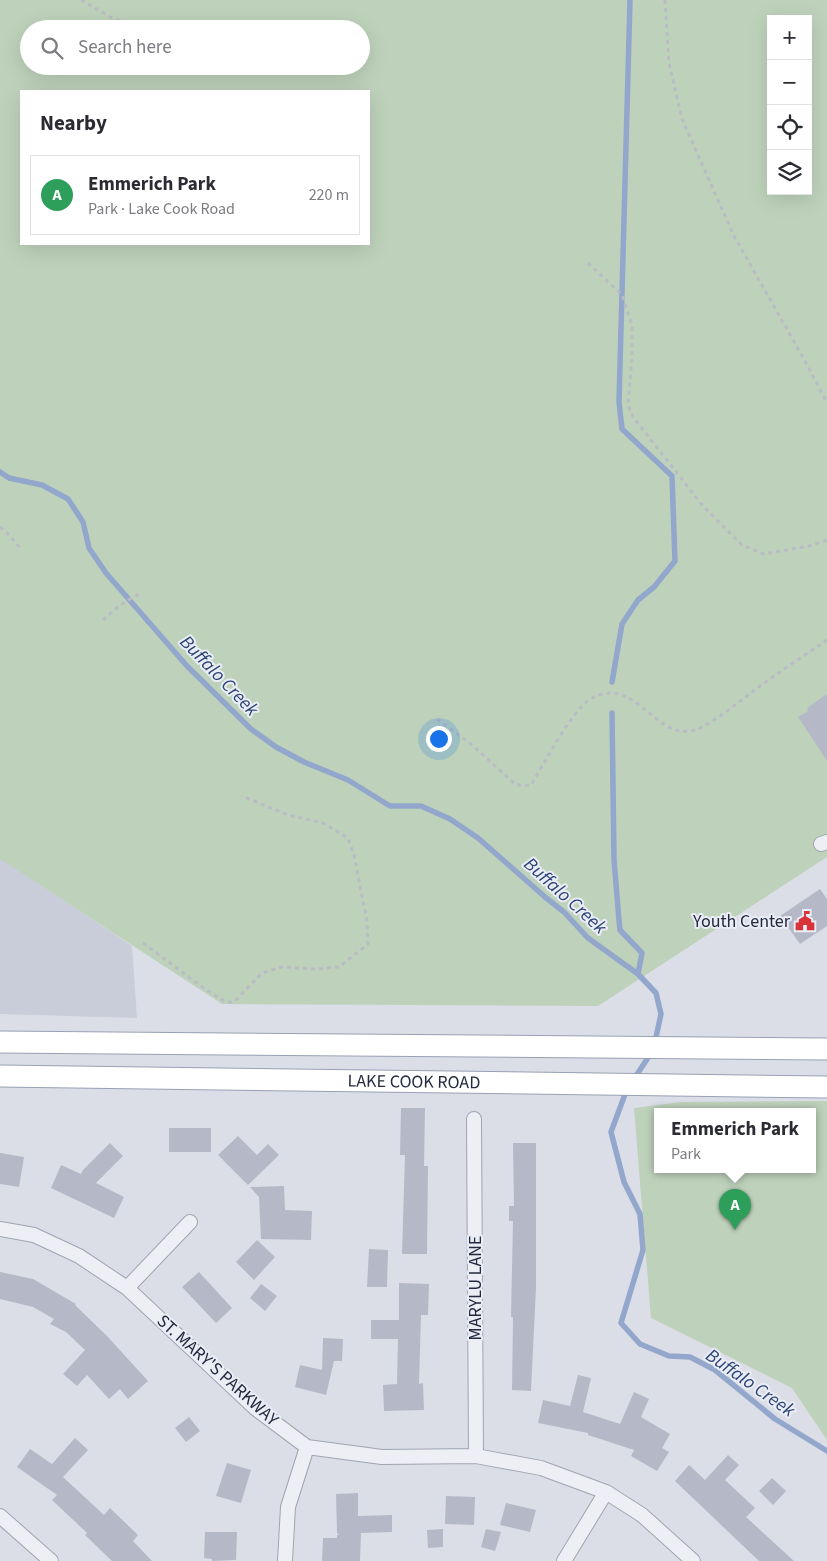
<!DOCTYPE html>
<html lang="en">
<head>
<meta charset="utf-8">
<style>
	:root { --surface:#fff; --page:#f2f2f3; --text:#2b2b33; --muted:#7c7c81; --line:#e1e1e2; --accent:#ea580c }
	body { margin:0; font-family:"Source Sans 3",sans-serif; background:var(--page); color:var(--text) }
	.controls { position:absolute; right:15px; top:15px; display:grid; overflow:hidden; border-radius:0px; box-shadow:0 5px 20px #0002 }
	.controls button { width:45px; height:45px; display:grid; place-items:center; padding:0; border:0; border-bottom:1px solid var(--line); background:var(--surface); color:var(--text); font:25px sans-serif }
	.you { position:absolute; left:438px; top:738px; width:18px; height:18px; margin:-12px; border:4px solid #fff; border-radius:50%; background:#1a73e8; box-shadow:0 0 0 8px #1a73e833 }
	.badge { display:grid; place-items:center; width:32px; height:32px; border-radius:50%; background:var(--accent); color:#fff; font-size:16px; font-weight:700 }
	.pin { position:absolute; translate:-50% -41px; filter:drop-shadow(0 1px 2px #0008) }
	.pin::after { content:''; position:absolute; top:26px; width:18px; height:15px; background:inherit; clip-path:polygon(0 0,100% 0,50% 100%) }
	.popup { position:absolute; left:654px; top:1108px; width:162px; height:65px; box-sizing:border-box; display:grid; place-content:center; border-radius:0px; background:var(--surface); filter:drop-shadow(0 1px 4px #0005); font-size:16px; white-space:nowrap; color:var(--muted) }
	.popup b { font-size:19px; color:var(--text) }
	.popup::after { content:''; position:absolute; left:50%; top:100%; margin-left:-10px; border:10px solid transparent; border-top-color:var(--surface) }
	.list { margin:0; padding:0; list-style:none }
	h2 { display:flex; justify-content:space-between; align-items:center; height:65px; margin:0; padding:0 20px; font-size:21px }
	h2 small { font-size:16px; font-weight:400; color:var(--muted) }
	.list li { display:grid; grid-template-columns:32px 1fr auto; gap:15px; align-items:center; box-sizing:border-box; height:80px; margin:0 10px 10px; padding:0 10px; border:1px solid var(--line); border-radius:0px }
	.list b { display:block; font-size:19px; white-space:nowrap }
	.list p { margin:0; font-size:16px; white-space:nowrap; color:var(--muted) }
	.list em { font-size:16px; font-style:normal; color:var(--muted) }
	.icon { flex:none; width:28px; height:28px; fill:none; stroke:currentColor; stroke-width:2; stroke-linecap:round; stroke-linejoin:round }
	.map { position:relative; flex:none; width:827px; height:1561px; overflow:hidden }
	.search { position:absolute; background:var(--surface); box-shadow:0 5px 20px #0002; left:20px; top:20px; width:350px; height:55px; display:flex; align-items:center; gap:12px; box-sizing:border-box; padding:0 18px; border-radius:28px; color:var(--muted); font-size:19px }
	.panel { position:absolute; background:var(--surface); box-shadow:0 5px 20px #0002; left:20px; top:90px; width:350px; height:155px; border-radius:0px }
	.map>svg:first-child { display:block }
	.built { fill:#c9cdd9 }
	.green { fill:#bed2bb; fill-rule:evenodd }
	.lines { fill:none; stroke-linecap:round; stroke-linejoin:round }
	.stream { stroke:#92a7cb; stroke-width:5.5 }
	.building { fill:#b5b9c7 }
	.minor-casing { stroke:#a0a4b1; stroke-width:16 }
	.primary-casing { stroke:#99a0b3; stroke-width:23 }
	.path { stroke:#b9bcc5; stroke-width:3; stroke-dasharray:4 4; stroke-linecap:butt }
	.minor { stroke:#eeeff5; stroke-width:14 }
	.primary { stroke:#fff; stroke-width:21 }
	.labels { text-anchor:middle; stroke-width:4; stroke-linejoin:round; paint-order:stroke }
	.poi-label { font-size:18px; fill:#242a3e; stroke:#eaedf5; text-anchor:end }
	.street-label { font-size:18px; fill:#242a3e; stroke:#eaedf5 }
	.water-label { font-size:19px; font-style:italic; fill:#2b4375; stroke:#eaedf5 }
</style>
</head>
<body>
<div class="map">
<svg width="827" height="1561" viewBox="0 0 827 1561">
	<rect width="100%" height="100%" fill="#dbdee7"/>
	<path class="built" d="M 0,858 L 132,946 L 137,1018 L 0,1014 Z"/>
	<path class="green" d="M 0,0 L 827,0 L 827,857 L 598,1006 L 222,1004 L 0,859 ZM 771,19 L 808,19 L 808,191 L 771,191 ZM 29,29 L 361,29 L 361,66 L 29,66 ZM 21,91 L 369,91 L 369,244 L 21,244 Z
		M 827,1101 L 827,1440 L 792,1388 L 651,1318 L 634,1108 L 681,1102 ZM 812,1111 L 812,1169 L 658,1169 L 658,1111 Z"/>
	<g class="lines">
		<path class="stream" d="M 0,472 L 9,478 L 42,485 L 68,499 L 83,522 L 89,548 L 106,573 L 187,666 L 251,729 L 276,747 L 304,762 L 348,780 L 390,806 L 421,806 L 450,819 L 478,838 L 545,897 L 564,912 L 588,938 L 638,974 L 656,993 L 661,1014 L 655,1042
			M 612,682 L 622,624 L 638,600 L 654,587 L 675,561 L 672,476 L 622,429 L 619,402 L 630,0
			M 612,713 L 614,860 L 619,920 L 620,930 L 642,953 L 638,974
			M 634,1079 L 651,1053
			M 627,1089 L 611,1132 L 624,1182 L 640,1214 L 643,1250 L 621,1323 L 640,1344 L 669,1356 L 690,1357 L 715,1370 L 775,1419 L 827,1451"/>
	</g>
	<path class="building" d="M 827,694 L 827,761 L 798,717 L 808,711 L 807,708 Z
		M 820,889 L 827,899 L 827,926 L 800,944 L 780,916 Z
		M 401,1108 L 425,1108 L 424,1166 L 428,1166 L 427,1254 L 402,1254 L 405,1155 L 400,1155 Z
		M 169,1128 L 211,1128 L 211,1152 L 169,1152 Z
		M 238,1136 L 257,1155 L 268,1144 L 279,1155 L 248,1185 L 218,1155 Z
		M 110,1143 L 123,1156 L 96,1183 L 124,1197 L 114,1218 L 51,1188 L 61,1165 L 81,1174 L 83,1170 Z
		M 513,1143 L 536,1143 L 536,1288 L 531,1391 L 512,1390 L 513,1317 L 511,1317 L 513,1221 L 509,1221 L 509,1206 L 514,1206 Z
		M 0,1153 L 24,1157 L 19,1187 L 0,1184 Z
		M 284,1186 L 285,1210 L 312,1211 L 311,1240 L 261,1239 L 259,1197 L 250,1187 Z
		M 257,1240 L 275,1257 L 254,1280 L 236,1262 Z
		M 369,1249 L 388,1250 L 387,1287 L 367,1287 Z
		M 0,1272 L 33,1279 L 76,1304 L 75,1305 L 108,1337 L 148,1381 L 128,1399 L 120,1389 L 109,1399 L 87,1375 L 77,1386 L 63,1374 L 85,1350 L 66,1332 L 50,1324 L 54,1319 L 33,1307 L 0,1299 Z
		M 199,1272 L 232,1308 L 216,1323 L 182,1287 Z
		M 399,1283 L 429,1284 L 428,1315 L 421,1315 L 419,1384 L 423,1383 L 424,1410 L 384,1411 L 383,1385 L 397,1384 L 398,1339 L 371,1339 L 371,1320 L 399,1320 Z
		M 261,1284 L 277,1296 L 265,1311 L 250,1298 Z
		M 323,1338 L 343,1339 L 342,1361 L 334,1361 L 326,1395 L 295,1387 L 300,1365 L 322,1370 Z
		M 578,1375 L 591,1378 L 583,1412 L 620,1424 L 634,1392 L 649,1399 L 641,1417 L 670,1434 L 662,1448 L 669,1452 L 657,1471 L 631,1456 L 634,1450 L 588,1435 L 588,1433 L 538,1423 L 543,1400 L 570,1406 Z
		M 189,1417 L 200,1431 L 186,1442 L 175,1428 Z
		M 75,1438 L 88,1450 L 63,1477 L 104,1515 L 110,1508 L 138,1535 L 133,1541 L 152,1561 L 112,1561 L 85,1535 L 87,1533 L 52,1500 L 57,1495 L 17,1467 L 30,1449 L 52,1464 Z
		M 728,1455 L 739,1465 L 725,1480 L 755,1508 L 746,1517 L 794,1561 L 759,1561 L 675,1481 L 689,1465 L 705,1480 Z
		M 227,1463 L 251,1470 L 241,1503 L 216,1496 Z
		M 772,1478 L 786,1491 L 773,1505 L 759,1491 Z
		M 358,1493 L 358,1516 L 392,1515 L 392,1532 L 361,1533 L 360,1561 L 322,1561 L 323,1538 L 337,1538 L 337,1535 L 339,1535 L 337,1533 L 336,1494 Z
		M 446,1496 L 475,1497 L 474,1525 L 445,1524 Z
		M 506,1503 L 536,1510 L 530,1532 L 500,1525 Z
		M 443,1529 L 443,1547 L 428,1548 L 427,1530 Z
		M 486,1529 L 501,1532 L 495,1551 L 481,1547 Z
		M 205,1532 L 237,1532 L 236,1560 L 212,1561 L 212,1559 L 204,1558 Z"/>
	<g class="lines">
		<defs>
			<path id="minor" d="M 821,844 L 827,842
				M 474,1119 L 476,1456
				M 0,1229 L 34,1235 L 79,1256 L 127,1288 L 255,1408 L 307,1447 L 382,1457 L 476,1456 L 541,1468 L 606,1492 L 642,1515 L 693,1561
				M 127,1288 L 190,1222
				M 0,1516 L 51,1561
				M 285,1561 L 288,1507 L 307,1447
				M 564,1561 L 606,1492"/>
			<g id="primary">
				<path d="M 0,1042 L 827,1049"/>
				<path id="s1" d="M 0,1076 L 827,1087"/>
			</g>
		</defs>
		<use href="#minor" class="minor-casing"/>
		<use href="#primary" class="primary-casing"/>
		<path class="path" d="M 81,0 L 114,19 L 122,22 L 150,24
			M 665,0 L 669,63 L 682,119 L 734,236 L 805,361 L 827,403
			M 588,263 L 622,295 L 632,325 L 632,358 L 628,405 L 633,417 L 703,506 L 742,545 L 764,554 L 809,546 L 827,540
			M 0,527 L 7,533 L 21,549
			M 103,620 L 120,605 L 139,594
			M 437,719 L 471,744 L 515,784 L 523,786 L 531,785 C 544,764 571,712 589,700 C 635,671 654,742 695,730 C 709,726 739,702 752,692 C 776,674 802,657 827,640
			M 143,943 L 205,989 L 226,1002 L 234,1002 L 262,973 L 282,967 L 316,969 L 339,967 L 368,944 L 367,921 L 354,855 L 348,838 L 323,823 L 288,815 L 242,796"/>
		<use href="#minor" class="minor"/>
		<use href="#primary" class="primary"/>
	</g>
	<defs>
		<symbol id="civic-bare" viewBox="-9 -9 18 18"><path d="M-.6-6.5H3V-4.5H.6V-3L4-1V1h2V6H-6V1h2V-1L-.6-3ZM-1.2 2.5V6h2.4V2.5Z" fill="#d93238" stroke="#eaedf5" stroke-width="2.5" paint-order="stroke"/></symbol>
	</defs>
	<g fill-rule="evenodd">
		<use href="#civic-bare" x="791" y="907" width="28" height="28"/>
	</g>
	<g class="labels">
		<g class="poi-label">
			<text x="790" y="927">Youth Center</text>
		</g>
		<g class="street-label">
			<text dy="6" stroke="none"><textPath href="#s1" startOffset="414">LAKE COOK ROAD</textPath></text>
			<text transform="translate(475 1288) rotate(-90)" y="6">MARYLU LANE</text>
			<text transform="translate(218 1370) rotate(42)" y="6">ST. MARY'S PARKWAY</text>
		</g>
		<g class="water-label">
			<text transform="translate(220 675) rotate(46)" y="7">Buffalo Creek</text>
			<text transform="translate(566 895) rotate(42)" y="7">Buffalo Creek</text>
			<text transform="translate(751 1382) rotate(35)" y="7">Buffalo Creek</text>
		</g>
	</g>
</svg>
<div class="controls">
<button>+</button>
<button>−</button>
<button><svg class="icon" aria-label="locate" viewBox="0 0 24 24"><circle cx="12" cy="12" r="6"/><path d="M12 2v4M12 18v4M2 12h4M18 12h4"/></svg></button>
<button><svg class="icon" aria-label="layers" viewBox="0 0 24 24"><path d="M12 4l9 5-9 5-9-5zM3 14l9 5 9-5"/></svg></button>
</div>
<div class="you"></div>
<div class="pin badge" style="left:735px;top:1230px;background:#2e9e5b">A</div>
<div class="popup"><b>Emmerich Park</b>Park</div>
<div class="search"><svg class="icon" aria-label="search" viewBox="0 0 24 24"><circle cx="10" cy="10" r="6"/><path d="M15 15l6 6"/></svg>Search here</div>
<section class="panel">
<h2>Nearby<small></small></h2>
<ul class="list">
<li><span class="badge" style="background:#2e9e5b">A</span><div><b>Emmerich Park</b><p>Park · Lake Cook Road</p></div><em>220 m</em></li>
</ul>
</section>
</div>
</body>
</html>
